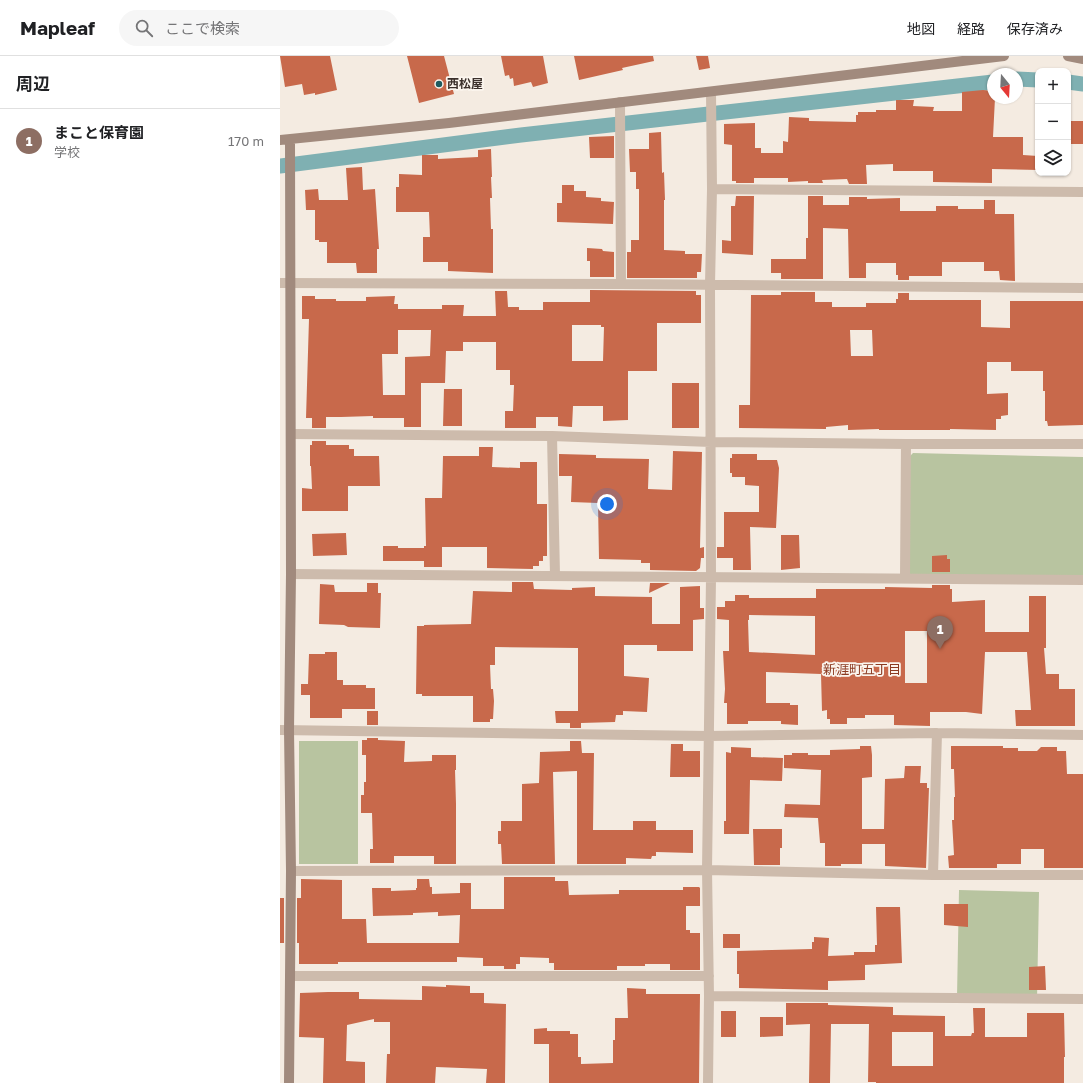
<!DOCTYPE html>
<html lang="ja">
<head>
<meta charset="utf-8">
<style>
	:root { --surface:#fff; --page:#f6f6f6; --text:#202124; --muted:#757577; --line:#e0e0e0; --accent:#2563eb }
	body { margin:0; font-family:"Golos Text","Noto Sans JP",sans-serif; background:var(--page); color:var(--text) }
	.controls { position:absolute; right:12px; top:12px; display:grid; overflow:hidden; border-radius:8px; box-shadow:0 1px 3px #0004 }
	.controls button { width:36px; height:36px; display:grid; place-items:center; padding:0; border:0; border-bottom:1px solid var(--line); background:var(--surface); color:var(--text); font:20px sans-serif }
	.compass { position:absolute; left:707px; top:12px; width:36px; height:36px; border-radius:50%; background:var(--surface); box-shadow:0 1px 3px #0004; rotate:162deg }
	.you { position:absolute; left:327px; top:448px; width:14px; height:14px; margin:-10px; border:3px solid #fff; border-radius:50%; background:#1a73e8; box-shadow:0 0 0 6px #1a73e833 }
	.badge { display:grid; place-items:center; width:26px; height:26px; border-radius:50%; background:var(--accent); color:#fff; font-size:13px; font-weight:700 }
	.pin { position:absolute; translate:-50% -33px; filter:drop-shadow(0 1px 2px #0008) }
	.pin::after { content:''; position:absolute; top:21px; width:14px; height:12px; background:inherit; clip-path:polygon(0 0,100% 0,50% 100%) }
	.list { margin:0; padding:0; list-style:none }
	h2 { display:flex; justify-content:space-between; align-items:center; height:52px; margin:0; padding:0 16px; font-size:17px }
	h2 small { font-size:13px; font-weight:400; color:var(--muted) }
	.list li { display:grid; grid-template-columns:26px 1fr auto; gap:12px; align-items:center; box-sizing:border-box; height:64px; padding:0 16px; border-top:1px solid var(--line) }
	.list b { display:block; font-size:15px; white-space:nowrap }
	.list p { margin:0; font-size:13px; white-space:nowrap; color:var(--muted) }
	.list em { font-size:13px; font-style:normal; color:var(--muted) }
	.icon { flex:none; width:22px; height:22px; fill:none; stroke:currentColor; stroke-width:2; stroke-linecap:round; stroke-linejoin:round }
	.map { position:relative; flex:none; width:803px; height:1027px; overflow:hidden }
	header { display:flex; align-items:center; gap:24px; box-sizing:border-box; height:56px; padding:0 20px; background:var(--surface); border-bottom:1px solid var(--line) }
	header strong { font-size:19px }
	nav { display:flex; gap:22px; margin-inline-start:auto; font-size:14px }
	.search { width:280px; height:36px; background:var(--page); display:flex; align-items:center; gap:10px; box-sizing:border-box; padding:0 14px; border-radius:22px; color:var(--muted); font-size:15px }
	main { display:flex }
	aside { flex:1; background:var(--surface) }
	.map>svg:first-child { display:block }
	.green { fill:#b8c4a0 }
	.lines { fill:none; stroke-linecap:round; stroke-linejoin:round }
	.canal { stroke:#7fb0b2; stroke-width:15 }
	.building { fill:#c8694b; fill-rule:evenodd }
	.street { stroke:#cdbbac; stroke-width:10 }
	.secondary { stroke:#a18a7d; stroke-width:10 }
	.poi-dot { fill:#1f5a5e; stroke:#fbf5ee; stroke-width:1.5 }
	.labels { text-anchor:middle; stroke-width:3.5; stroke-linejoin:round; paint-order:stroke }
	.poi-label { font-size:12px; font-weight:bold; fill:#3b302b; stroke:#fbf5ee; text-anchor:start }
	.neighbourhood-label { font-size:13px; fill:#8c3b22; stroke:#fbf5ee }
</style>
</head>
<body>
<header>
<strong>Mapleaf</strong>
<div class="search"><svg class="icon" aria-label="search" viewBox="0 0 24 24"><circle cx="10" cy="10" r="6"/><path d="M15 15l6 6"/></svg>ここで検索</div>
<nav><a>地図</a><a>経路</a><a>保存済み</a></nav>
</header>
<main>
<aside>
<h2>周辺<small></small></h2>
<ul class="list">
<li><span class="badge" style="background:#8d6e63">1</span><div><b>まこと保育園</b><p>学校</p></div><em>170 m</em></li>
</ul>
</aside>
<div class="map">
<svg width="803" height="1027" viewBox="0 0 803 1027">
	<rect width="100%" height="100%" fill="#f4ebe1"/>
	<path class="green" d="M 633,397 L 803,401 L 803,527 L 628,521 L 628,402 Z
		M 19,685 L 78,685 L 78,808 L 19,808 Z
		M 679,834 L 759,836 L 757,944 L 677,941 Z"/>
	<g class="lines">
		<path class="canal" d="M 737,23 L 758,24
			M 788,26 L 803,28
			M 0,110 L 241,79 L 713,26"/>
	</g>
	<path class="building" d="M 0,0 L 50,0 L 57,34 L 35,39 L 35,37 L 24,39 L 22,28 L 5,31 Z
		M 127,0 L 164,0 L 174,38 L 139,47 Z
		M 221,0 L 263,0 L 268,27 L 253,31 L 251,26 L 234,30 L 233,22 L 230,23 L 229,19 L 225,20 Z
		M 294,0 L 373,0 L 374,5 L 342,12 L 343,14 L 299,24 Z
		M 416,0 L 428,0 L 430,12 L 419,14 Z
		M 703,34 L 713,35 L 713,42 L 715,42 L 713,81 L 743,81 L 743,99 L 758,100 L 758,114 L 712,113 L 712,127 L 653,126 L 653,115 L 613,115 L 613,108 L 586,109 L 587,128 L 569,128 L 567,123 L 542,124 L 543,127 L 528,127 L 528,125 L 508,126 L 508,122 L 474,122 L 474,127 L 456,127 L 456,125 L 452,125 L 452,89 L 444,88 L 444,68 L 475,67 L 475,92 L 481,92 L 481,97 L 503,97 L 503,85 L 508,86 L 509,61 L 529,62 L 529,65 L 576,66 L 576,59 L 578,59 L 578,56 L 596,56 L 596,54 L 616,54 L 616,44 L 634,44 L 633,50 L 654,51 L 653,55 L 682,55 L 682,36 Z
		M 791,65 L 803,65 L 803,88 L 790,88 Z
		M 381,76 L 382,117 L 384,116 L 385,144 L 384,144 L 384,194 L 405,195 L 405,198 L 422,198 L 421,216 L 417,216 L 417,222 L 347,222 L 347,196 L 351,196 L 351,184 L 359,184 L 359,133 L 356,133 L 356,116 L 350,116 L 349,93 L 369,93 L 369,77 Z
		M 334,80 L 334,102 L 310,102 L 309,81 Z
		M 211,93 L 212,121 L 211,121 L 212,142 L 210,142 L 211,173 L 213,173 L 213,217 L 168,215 L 168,206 L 143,206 L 143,181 L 150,181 L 149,156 L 116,156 L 116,131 L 119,131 L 119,118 L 142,119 L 142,99 L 158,99 L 158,103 L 198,101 L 198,94 Z
		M 82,111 L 83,134 L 95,133 L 99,193 L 97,193 L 97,217 L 77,217 L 76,207 L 47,207 L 47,186 L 39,186 L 39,184 L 35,184 L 35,154 L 26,154 L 25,134 L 38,133 L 39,144 L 68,144 L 66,112 Z
		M 282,129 L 294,129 L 294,135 L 306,135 L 306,141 L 321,142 L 321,145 L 334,146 L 333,168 L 277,166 L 277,147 L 282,147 Z
		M 456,140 L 474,140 L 473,199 L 442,197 L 442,184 L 451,185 L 451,150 L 455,150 Z
		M 528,140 L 543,140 L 543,149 L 569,149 L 569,141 L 587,141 L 587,143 L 620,142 L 620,155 L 656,155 L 656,150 L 678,150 L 678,153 L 704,153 L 704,144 L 715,144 L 715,158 L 734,158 L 735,225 L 720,224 L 719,215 L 704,215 L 704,206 L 662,206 L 662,220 L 629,220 L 629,224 L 618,224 L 618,219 L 616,219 L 616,207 L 586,207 L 586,222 L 569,222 L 568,173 L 543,172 L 543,223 L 501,223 L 501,217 L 491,217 L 491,203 L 526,203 L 526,182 L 528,182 Z
		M 307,192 L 322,193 L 323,195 L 334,196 L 334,221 L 310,221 L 310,205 L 307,205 Z
		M 310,234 L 416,235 L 416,239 L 421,239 L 421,267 L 377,267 L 377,315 L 348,315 L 348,364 L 323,365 L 323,350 L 293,350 L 292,371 L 278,370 L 278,361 L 256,361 L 256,372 L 225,372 L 225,355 L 233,355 L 234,329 L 230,329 L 230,314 L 216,314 L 216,286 L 183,286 L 183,295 L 166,295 L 165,327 L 141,327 L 141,371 L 124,371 L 124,362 L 93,362 L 93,360 L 61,361 L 46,361 L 46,372 L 32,372 L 32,362 L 26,362 L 29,263 L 22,263 L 22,240 L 35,240 L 35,243 L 56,243 L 56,245 L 86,245 L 86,241 L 115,240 L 114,248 L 118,248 L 118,253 L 162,253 L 162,249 L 184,249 L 183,260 L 216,260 L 215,235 L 227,235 L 228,251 L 239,251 L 239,254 L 263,254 L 263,246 L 310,246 ZM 292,269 L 321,269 L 321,271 L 324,271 L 323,305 L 292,305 ZM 118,274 L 151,274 L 150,300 L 125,301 L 125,339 L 103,339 L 102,298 L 118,298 Z
		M 501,236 L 535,236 L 535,246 L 552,246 L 552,251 L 586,251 L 586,247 L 616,247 L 616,243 L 618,243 L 618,237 L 629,237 L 629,244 L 701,244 L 701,271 L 730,272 L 730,245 L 803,245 L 803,369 L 768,370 L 767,365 L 765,365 L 765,335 L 763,335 L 763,315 L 731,315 L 731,306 L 707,306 L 707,338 L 728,337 L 728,359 L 721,360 L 721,363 L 716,363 L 716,374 L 670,373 L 670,374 L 599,374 L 599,373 L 568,374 L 568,369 L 546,371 L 546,373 L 459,372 L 459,349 L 470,349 L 471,239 L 501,239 ZM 570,274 L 592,274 L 593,300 L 571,300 Z
		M 392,327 L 419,327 L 419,372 L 392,372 Z
		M 164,333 L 182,333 L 182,370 L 163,370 Z
		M 32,385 L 46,385 L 46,389 L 69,389 L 69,393 L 74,393 L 74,400 L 99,400 L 100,430 L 68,430 L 68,455 L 22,455 L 22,432 L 32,433 L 31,410 L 30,410 L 30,389 L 32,389 Z
		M 199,391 L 213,391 L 212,411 L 240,412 L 240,406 L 257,406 L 257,448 L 267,448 L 267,500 L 263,500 L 263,505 L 259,505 L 259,510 L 253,510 L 253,513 L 207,512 L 207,491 L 162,491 L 162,511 L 144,511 L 144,505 L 103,505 L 103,490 L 118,490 L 118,492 L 144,492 L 144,490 L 146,490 L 145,442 L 162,442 L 163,400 L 199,400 Z
		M 393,395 L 422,396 L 420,492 L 424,491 L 424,502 L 421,502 L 420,512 L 416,515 L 370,514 L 370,507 L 361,507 L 361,504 L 319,503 L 318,447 L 291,446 L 292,420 L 279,420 L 279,398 L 316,399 L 316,402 L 369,403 L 368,433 L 392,434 Z
		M 452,398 L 477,398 L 477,404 L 497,404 L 499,412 L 496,472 L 470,471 L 471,514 L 453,514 L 453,502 L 437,502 L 437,491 L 444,491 L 444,456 L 479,456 L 479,430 L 465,429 L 465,421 L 452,421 L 452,417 L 450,417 L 450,402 L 452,402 Z
		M 66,477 L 67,499 L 33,500 L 32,478 Z
		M 501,479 L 519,479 L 520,512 L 501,514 Z
		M 667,499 L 667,503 L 670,503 L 670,516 L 652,516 L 652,500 Z
		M 232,526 L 253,526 L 254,533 L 292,534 L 292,532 L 315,531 L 315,540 L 372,541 L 372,568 L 400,568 L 400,531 L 420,530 L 420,552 L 424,552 L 424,563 L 413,564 L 413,595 L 377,595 L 377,589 L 344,589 L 344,620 L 369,622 L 367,656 L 343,655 L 343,659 L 336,659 L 335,666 L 301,667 L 301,672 L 290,672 L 290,667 L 276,667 L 275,655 L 298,655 L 298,592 L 215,591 L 215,609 L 210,609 L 211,633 L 213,633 L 214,645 L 213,663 L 210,663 L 210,666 L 193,666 L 193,640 L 142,640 L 142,638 L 136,638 L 137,570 L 144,570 L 144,569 L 191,568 L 193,535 L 232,536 Z
		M 87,527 L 98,527 L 98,537 L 101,537 L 100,572 L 68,571 L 64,569 L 39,568 L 40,528 L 54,529 L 55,536 L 87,536 Z
		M 370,527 L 390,527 L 369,537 Z
		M 652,529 L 670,529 L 670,533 L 672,533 L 672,546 L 705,544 L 705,576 L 749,576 L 749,540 L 766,540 L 766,592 L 764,592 L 766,618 L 779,618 L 779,633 L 795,633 L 795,670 L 736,670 L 735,654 L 751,654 L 747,596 L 705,596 L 702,658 L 686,656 L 650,656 L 650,670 L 614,669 L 614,659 L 585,659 L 585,662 L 567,662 L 567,668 L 550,668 L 550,663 L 547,663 L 547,654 L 542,655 L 541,618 L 486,616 L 486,647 L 510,647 L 510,649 L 518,649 L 518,669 L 501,668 L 501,665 L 468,665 L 468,668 L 447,668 L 447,647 L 444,647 L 445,633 L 443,595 L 449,595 L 449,564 L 437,563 L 437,551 L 445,551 L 445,545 L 455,545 L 455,539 L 469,539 L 469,542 L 536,542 L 536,533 L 605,533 L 605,531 L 652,532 ZM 469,559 L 535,560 L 535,599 L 469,596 L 468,564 L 469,564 ZM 625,575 L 647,575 L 647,627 L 625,627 Z
		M 45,596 L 57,596 L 57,624 L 63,624 L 63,629 L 86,629 L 86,632 L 95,632 L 95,653 L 62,653 L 62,662 L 30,662 L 30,639 L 21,639 L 21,628 L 28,628 L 29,598 L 45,598 Z
		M 87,655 L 98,655 L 98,669 L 87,669 Z
		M 87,682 L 98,682 L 98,684 L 125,685 L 124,706 L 152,705 L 152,699 L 176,699 L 176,714 L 175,714 L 176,748 L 176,808 L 154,808 L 154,800 L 114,800 L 114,807 L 90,807 L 90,793 L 93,793 L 92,757 L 81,757 L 81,739 L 84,739 L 84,726 L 86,726 L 86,699 L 82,699 L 82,684 L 87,684 Z
		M 290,685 L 301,685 L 302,697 L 314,697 L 313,774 L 353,774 L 353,765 L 376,765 L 376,774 L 413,774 L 413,797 L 376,796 L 376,800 L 372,800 L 371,803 L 346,802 L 346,808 L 297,808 L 297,715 L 273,716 L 275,808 L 222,808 L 221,788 L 218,788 L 218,775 L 221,775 L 221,765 L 242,765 L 242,728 L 259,727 L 260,696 L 290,695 Z
		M 391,688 L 403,688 L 403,695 L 420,695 L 420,721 L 390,721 Z
		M 580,690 L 591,690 L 592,699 L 592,721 L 582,722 L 582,773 L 604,773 L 605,723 L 624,722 L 625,710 L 641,710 L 640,727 L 647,727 L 647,732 L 649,732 L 646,812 L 605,810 L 605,788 L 582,788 L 582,808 L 561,808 L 561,810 L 545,810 L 545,787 L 540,787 L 538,762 L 504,761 L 505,748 L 540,749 L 541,714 L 504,712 L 504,699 L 512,699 L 512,697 L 528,697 L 528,699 L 550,699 L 550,694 L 580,693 Z
		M 671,690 L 723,690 L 723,692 L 738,692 L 738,695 L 757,695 L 761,691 L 777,691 L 777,695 L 786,695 L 787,718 L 803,718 L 803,812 L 764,812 L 764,793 L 741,793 L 741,808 L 717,808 L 717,812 L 669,812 L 668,800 L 674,799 L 672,764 L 674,764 L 674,741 L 675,741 L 674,713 L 671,713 Z
		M 451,691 L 471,692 L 471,701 L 503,702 L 502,725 L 470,724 L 469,778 L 444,778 L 444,765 L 446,765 L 446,696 L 451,697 Z
		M 473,773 L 502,773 L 502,792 L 500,792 L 500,809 L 474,809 Z
		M 224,821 L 275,821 L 275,825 L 288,825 L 289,839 L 339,838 L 339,834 L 403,834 L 403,831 L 419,831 L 420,832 L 420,850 L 406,850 L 406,874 L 410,874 L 410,877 L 420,877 L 420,914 L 390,914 L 390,908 L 365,908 L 365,910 L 337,910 L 337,914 L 274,914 L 274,907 L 269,907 L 269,902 L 240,901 L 240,908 L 236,908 L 236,913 L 224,913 L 224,910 L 203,910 L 203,902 L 177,901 L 177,906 L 58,906 L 58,908 L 19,908 L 19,887 L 17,887 L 17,842 L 21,842 L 21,823 L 62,824 L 62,863 L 86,863 L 87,887 L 179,887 L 180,859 L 158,860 L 158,856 L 133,857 L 133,859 L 93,860 L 92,832 L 111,832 L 111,835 L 136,834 L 136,832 L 137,832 L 137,823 L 149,823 L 150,831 L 152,831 L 152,838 L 180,837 L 180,827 L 191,827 L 191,853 L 224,853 Z
		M 0,842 L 4,842 L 4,887 L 0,887 Z
		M 664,848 L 688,848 L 688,871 L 664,869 Z
		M 596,851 L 620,851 L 622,907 L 585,909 L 585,924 L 548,925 L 548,934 L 459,932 L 459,918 L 457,918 L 457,895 L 532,893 L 532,886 L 534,886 L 534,881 L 549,882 L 548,900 L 574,899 L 574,896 L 595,896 L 595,889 L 597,889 Z
		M 443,878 L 460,878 L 460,892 L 443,892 Z
		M 765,910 L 766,934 L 749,934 L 749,911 Z
		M 166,929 L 190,930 L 190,937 L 204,937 L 204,947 L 226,948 L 225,1027 L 206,1027 L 207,1013 L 156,1011 L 155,1027 L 106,1027 L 107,998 L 110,998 L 110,966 L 94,966 L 94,963 L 67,969 L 66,1005 L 85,1006 L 85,1027 L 43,1027 L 44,982 L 19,981 L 20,937 L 48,936 L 79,936 L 79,943 L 142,944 L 142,930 L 166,931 Z
		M 347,932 L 366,933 L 366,938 L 420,938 L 419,1027 L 269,1027 L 269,988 L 254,988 L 254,973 L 267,972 L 267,975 L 290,975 L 290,978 L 298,978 L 298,1001 L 301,1001 L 301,1008 L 333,1007 L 333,984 L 335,984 L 335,962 L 348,962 Z
		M 506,947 L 548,947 L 548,949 L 613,951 L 613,959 L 665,960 L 665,980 L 691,980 L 692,977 L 694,977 L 693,952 L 705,952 L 705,981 L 747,981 L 747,957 L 784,957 L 785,1001 L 784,1001 L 784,1027 L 596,1027 L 596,1026 L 588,1026 L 589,968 L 551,968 L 550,1027 L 529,1027 L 530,968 L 506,969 ZM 612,976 L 653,976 L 653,1010 L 612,1010 Z
		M 441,955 L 456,955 L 456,981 L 441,981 Z
		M 480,961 L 503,961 L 503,980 L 480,981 Z"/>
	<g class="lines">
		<path class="street" d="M 340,46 L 341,228
			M 432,133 L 803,136
			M 0,227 L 341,228 L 803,232
			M 11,378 L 272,380 L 431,386 L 626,388 L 803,388
			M 272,380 L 275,519
			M 11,518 L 803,524
			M 625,522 L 626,388
			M 0,674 L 428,680 L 657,677 L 803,679
			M 11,815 L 427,814 L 653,819 L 803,819
			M 653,819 L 657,677
			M 10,920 L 429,920
			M 429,940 L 803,943
			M 428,1027 L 429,940 L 427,814 L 431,522 L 430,229 L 432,133 L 431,36"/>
		<path class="secondary" d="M 788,0 L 803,3
			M 0,84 L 169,67 L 724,0
			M 9,1027 L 11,815 L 9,674 L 11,518 L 10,83"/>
	</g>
	<circle class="poi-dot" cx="159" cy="28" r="4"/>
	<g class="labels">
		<g class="poi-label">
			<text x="167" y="32">西松屋</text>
		</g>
		<g class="neighbourhood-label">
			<text x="582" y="618">新涯町五丁目</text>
		</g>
	</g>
</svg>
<div class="controls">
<button>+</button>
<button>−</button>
<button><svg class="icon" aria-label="layers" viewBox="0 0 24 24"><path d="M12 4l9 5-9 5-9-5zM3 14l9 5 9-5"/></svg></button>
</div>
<svg class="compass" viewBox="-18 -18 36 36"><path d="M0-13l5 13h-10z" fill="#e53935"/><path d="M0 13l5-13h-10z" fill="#757577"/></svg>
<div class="you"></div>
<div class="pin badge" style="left:660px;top:593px;background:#8d6e63">1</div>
</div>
</main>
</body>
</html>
